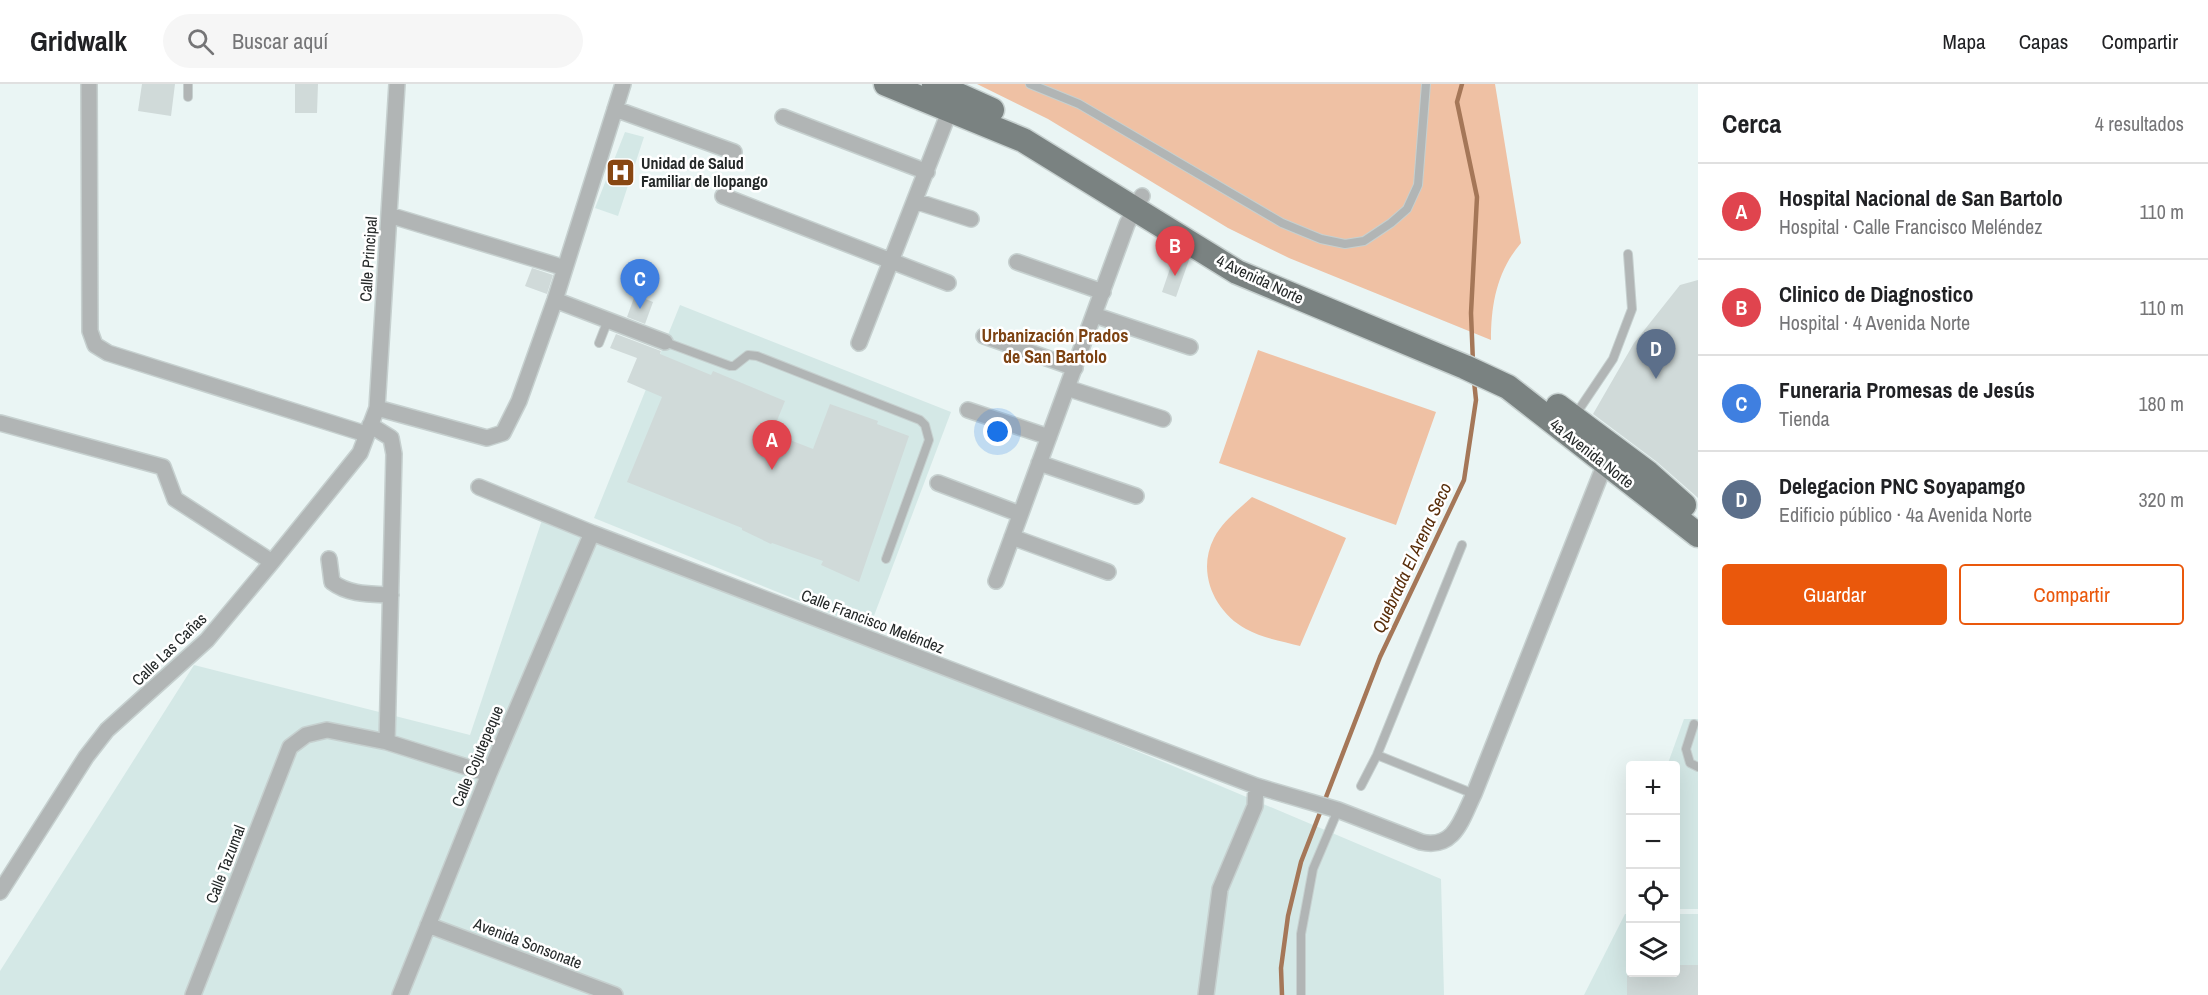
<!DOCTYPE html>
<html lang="es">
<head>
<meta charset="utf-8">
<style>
	:root { --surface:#fff; --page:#f6f6f6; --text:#202124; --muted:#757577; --line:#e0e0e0; --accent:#ea580c }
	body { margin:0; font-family:"Archivo Narrow",sans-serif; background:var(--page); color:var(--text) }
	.controls { position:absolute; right:18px; bottom:18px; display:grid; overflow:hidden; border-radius:6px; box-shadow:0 6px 24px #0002 }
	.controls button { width:54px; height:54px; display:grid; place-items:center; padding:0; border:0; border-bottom:2px solid var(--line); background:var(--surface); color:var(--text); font:30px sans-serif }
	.you { position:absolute; left:998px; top:348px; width:21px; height:21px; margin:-15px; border:4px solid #fff; border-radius:50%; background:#1a73e8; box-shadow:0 0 0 9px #1a73e833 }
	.badge { display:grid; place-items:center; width:39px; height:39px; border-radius:50%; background:var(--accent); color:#fff; font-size:20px; font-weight:700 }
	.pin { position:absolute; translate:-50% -50px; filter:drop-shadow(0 2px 3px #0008) }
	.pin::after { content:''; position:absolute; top:32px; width:21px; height:18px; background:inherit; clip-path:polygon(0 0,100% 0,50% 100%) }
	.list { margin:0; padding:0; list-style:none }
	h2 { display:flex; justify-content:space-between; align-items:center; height:78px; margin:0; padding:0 24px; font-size:26px }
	h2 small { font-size:20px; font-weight:400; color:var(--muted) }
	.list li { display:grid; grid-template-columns:39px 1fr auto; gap:18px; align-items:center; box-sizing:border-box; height:96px; padding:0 24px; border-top:2px solid var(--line) }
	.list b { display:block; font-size:22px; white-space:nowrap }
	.list p { margin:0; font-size:20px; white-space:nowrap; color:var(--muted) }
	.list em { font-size:20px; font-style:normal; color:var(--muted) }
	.actions { display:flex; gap:12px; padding:18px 24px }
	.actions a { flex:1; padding:14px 0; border:2px solid var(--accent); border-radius:6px; text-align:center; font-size:21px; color:var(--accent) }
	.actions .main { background:var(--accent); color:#fff }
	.icon { flex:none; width:33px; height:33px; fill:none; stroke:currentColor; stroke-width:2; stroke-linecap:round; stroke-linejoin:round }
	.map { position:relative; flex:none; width:1698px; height:911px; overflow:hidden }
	header { display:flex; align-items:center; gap:36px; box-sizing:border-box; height:84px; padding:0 30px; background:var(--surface); border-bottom:2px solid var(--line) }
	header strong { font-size:28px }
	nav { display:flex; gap:33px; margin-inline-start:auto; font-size:21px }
	.search { width:420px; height:54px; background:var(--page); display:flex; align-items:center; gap:15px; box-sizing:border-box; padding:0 21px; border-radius:33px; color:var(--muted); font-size:22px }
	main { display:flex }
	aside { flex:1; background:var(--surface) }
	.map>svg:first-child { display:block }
	.built { fill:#d4e8e6 }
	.green { fill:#efc1a4 }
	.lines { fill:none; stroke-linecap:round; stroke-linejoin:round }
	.stream { stroke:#a57758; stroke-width:4.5 }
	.building { fill:#d0dad9 }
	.lane-casing { stroke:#c6d0cf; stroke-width:10 }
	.street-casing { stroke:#c6d0cf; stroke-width:18 }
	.primary-casing { stroke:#c6d0cf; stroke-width:27 }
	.lane { stroke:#b1b5b5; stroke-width:8 }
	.street { stroke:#b1b5b5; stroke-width:15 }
	.primary { stroke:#7a8281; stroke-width:24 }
	.labels { text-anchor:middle; stroke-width:5; stroke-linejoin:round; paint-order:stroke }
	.poi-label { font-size:16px; font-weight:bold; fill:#242828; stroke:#fff; text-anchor:start }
	.street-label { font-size:16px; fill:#242828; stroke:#fff }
	.neighbourhood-label { font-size:18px; font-weight:bold; fill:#7d4212; stroke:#fff }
	.water-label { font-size:18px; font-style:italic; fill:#582d09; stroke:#fff }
</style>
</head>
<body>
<header>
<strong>Gridwalk</strong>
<div class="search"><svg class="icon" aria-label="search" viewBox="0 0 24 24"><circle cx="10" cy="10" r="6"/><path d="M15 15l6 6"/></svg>Buscar aquí</div>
<nav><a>Mapa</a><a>Capas</a><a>Compartir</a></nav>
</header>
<main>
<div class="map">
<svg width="1698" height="911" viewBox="0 0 1698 911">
	<rect width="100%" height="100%" fill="#eaf5f4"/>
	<path class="built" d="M 625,48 L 644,53 L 618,132 L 595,124 Z
		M 680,221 L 951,328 L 869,545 L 594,434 Z
		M 545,427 L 1166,679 L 1441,795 L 1444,911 L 0,911 L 0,887 L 194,581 L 470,651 Z
		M 1684,635 L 1698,635 L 1698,825 L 1676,825 L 1676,682 L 1667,682 Z
		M 1625,830 L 1630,830 L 1630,888 L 1676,888 L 1676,830 L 1698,830 L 1698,911 L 1584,911 Z"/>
	<path class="green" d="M 977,0 L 1495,0 L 1521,159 C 1497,187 1491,220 1491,256 L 1289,174 L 1228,144 L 1048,35 Z
		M 1258,266 L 1436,328 L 1396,441 L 1219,379 Z
		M 1252,413 L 1346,454 L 1300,562 C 1282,557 1262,554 1246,545 C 1215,528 1196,489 1214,454 C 1223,437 1238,426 1252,413 Z"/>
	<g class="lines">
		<path class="stream" d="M 1462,0 L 1457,18 L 1477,113 L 1471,229 L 1473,279
			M 1282,911 L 1281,884 L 1288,832 L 1301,778 L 1380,573 L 1464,396 L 1476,316 L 1474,297"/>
	</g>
	<path class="building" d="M 142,0 L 175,0 L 171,32 L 138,27 Z
		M 295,0 L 318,0 L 317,29 L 295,29 Z
		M 1176,167 L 1189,176 L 1176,213 L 1162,208 Z
		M 532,184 L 553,191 L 547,210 L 525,202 Z
		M 1698,196 L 1698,414 L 1657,378 L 1593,330 L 1634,259 L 1680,201 Z
		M 635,211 L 653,218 L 645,240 L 627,233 Z
		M 616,250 L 661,267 L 660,270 L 711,291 L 713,287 L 785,317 L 772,349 L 813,365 L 830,320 L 878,337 L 877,340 L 909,352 L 859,498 L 821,481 L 823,477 L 772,459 L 771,460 L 742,446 L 742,444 L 627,398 L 662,313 L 627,298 L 637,274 L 610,264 Z
		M 1676,881 L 1698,881 L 1698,911 L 1627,911 L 1627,888 L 1676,888 Z"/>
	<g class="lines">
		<defs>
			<path id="lane" d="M 1030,0 L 1079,20 L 1282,139 L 1321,155 L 1345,160 L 1364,157 L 1391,139 L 1407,125 L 1418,101 L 1426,0
				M 188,13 L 188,0
				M 665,258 L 730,282 L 734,282 L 748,271 L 757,272 L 920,336 L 925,341 L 929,356 L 886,475
				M 599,259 L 608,236
				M 1576,330 L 1613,275 L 1632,225 L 1628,170
				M 1694,640 L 1686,665 L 1690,679 L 1698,683
				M 1377,671 L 1474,710
				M 1361,702 L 1377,671 L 1462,461
				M 1301,911 L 1301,850 L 1313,785 L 1338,726"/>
			<path id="street" d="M 89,0 L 90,247 L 95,261 L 108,269 L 366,350
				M 615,25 L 734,68
				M 783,33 L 927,88
				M 723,112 L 948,199
				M 915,117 L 971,135
				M 389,131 L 565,184
				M 1017,178 L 1103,208
				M 555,216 L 665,258
				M 1094,231 L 1190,263
				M 984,252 L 1075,284
				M 859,259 L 953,18
				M 1067,304 L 1163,335
				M 377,324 L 487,354 L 503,349 L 519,317 L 555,216 L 623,0
				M 968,326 L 1049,353
				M 0,339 L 163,383 L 175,415 L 272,478
				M 370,341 L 391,354 L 394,370 L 387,658
				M 1039,379 L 1136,412
				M 938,399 L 1020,430
				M 479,403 L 592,449 L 1256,702 L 1338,726 L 1421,758 C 1455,766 1462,734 1474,710 L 1608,372
				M 1012,453 L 1108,488
				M 329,475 L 332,498 C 349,511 370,510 391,511
				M 996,497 L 1127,140 L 1142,112
				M 0,808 L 86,673 L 107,646 L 207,556 L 272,478 L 360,369 L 377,324 L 397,0
				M 428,841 L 615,911
				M 193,911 L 290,663 L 306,651 L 327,646 L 387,658 L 489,690
				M 400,911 L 489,690 L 592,449
				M 1206,911 L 1220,805 L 1255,722 L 1256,702"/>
			<path id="primary" d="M 886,0 L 1023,56 L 1237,188 L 1465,283 L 1508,303 L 1698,451
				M 934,0 L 992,26
				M 1558,322 L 1648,389 L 1684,421"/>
		</defs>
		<use href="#lane" class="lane-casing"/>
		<use href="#street" class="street-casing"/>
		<use href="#primary" class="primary-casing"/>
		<use href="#lane" class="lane"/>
		<use href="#street" class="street"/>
		<use href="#primary" class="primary"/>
	</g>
	<defs>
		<symbol id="hospital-square" viewBox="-11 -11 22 22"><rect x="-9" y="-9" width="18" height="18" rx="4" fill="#884712" stroke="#fff"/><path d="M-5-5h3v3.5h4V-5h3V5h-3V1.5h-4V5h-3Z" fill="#fff"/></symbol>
	</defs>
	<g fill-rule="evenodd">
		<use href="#hospital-square" x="604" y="72" width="33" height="33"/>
	</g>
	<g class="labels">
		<g class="poi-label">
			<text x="641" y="85">Unidad de Salud<tspan x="641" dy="18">Familiar de Ilopango</tspan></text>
		</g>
		<g class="street-label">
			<text transform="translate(368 175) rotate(-86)" y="6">Calle Principal</text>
			<text transform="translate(1260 195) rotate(25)" y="6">4 Avenida Norte</text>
			<text transform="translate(1592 369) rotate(38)" y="6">4a Avenida Norte</text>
			<text transform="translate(873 537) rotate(21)" y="6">Calle Francisco Meléndez</text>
			<text transform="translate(169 565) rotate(-44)" y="6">Calle Las Cañas</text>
			<text transform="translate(477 672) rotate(-67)" y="6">Calle Cojutepeque</text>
			<text transform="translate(225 780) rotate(-69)" y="6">Calle Tazumal</text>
			<text transform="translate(528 859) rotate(21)" y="6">Avenida Sonsonate</text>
		</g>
		<g class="neighbourhood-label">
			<text x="1055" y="258">Urbanización Prados<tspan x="1055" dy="21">de San Bartolo</tspan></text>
		</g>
		<g class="water-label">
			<text transform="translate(1412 474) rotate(-65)" y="6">Quebrada El Arena Seco</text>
		</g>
	</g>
</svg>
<div class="controls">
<button>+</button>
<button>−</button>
<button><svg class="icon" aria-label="locate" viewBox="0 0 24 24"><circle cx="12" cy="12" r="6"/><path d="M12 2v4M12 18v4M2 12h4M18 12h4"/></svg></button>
<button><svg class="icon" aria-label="layers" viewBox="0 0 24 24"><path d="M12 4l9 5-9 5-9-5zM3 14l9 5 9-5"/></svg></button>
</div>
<div class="you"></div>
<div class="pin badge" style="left:772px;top:386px;background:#e0444e">A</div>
<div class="pin badge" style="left:1175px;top:192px;background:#e0444e">B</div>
<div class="pin badge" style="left:640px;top:225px;background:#3f7fe0">C</div>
<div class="pin badge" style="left:1656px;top:295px;background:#5c6f8a">D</div>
</div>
<aside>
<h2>Cerca<small>4 resultados</small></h2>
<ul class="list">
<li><span class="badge" style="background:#e0444e">A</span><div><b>Hospital Nacional de San Bartolo</b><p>Hospital · Calle Francisco Meléndez</p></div><em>110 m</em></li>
<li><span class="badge" style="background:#e0444e">B</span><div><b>Clinico de Diagnostico</b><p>Hospital · 4 Avenida Norte</p></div><em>110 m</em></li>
<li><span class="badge" style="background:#3f7fe0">C</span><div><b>Funeraria Promesas de Jesús</b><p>Tienda</p></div><em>180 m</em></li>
<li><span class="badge" style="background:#5c6f8a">D</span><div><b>Delegacion PNC Soyapamgo</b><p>Edificio público · 4a Avenida Norte</p></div><em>320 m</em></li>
</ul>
<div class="actions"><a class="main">Guardar</a><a>Compartir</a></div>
</aside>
</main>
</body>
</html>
